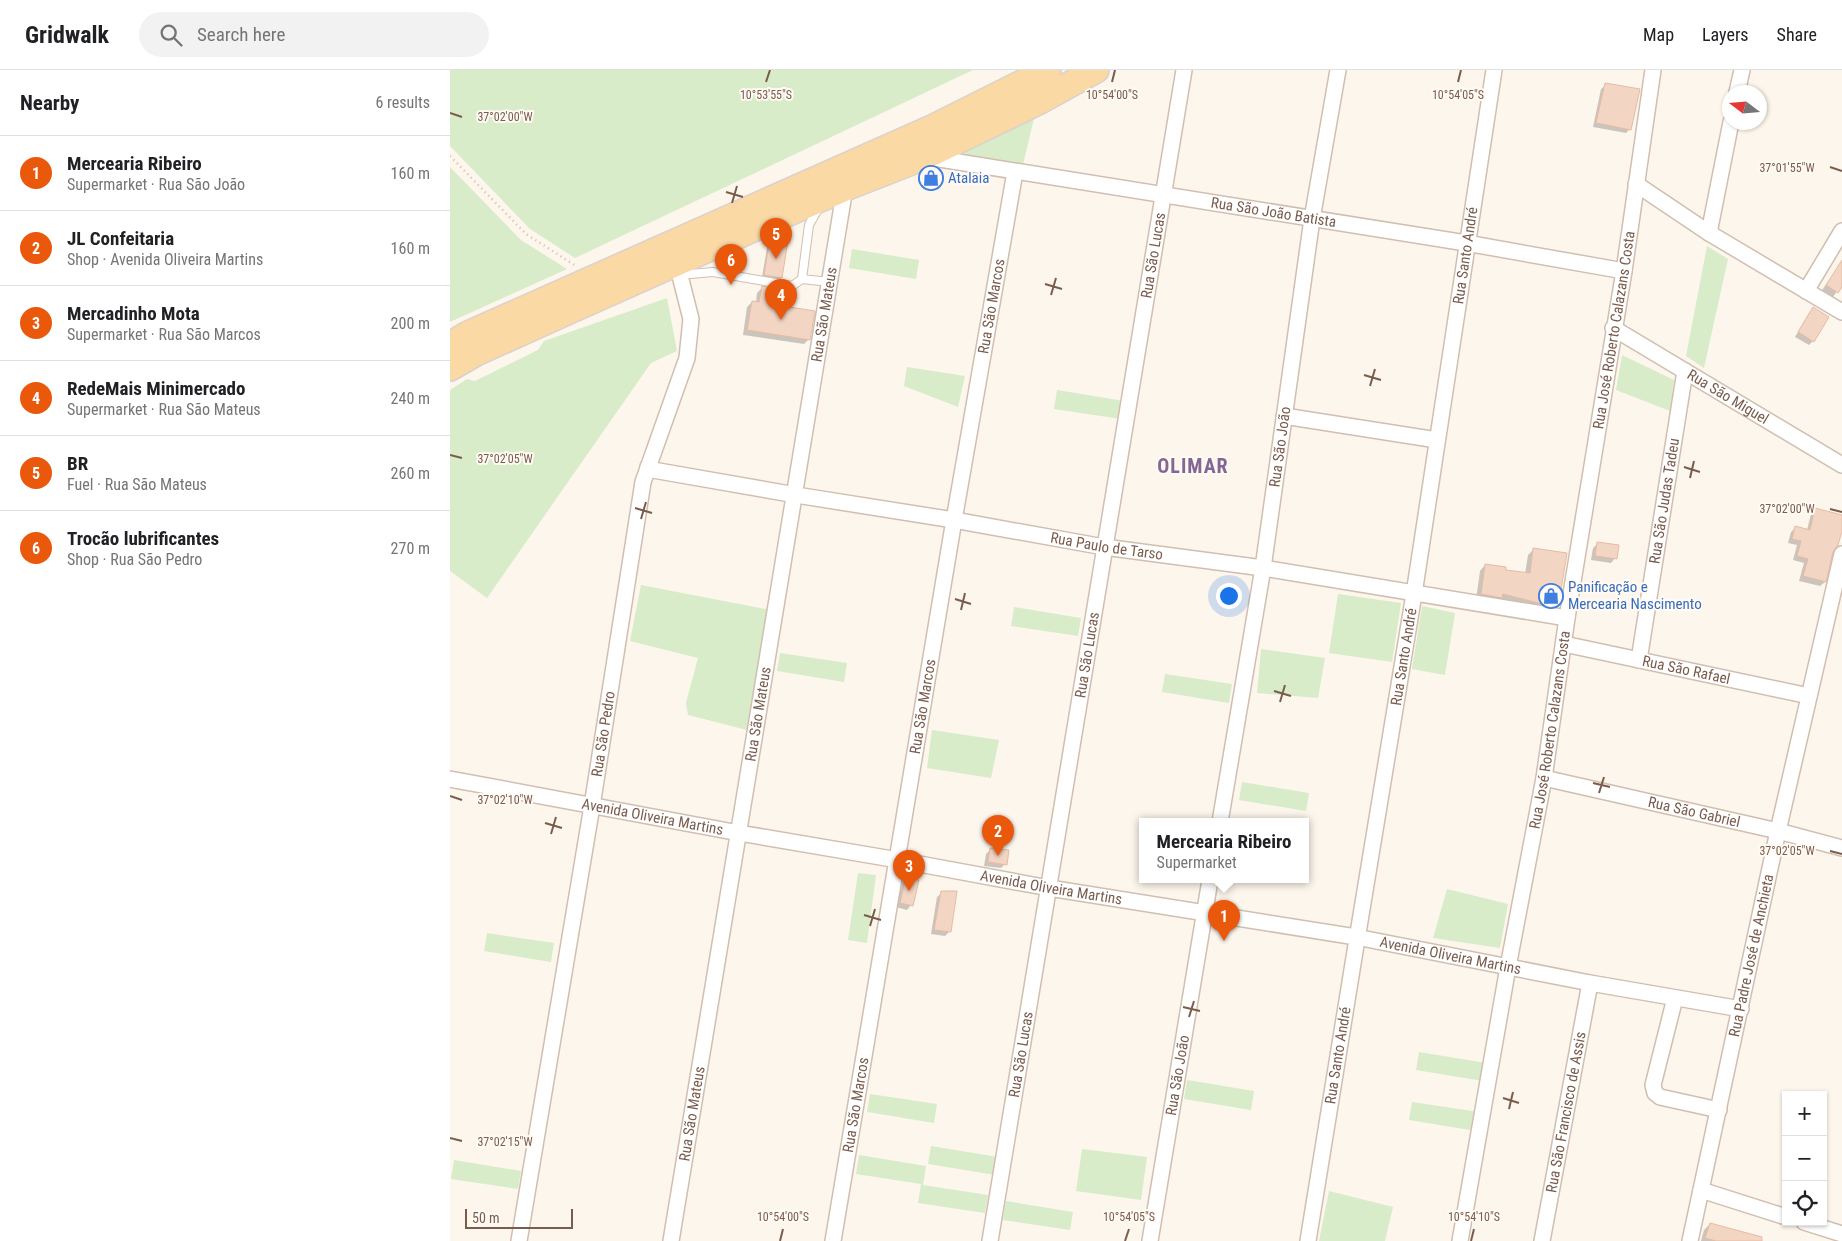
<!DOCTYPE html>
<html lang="en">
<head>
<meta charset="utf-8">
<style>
	:root { --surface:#fff; --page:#f2f2f2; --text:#202124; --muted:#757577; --line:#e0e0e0; --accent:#ea580c }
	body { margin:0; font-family:"Roboto Condensed",sans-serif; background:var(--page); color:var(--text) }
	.controls { position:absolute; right:15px; bottom:15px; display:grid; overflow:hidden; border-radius:0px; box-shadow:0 1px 4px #0004 }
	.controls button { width:45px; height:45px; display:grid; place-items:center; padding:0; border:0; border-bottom:1px solid var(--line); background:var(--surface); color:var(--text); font:25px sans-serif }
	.compass { position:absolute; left:1272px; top:15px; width:45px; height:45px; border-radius:50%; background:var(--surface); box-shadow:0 1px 4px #0004; rotate:286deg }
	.scale { position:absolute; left:15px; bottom:12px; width:108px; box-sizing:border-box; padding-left:5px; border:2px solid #7a5c4d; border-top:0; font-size:14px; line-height:18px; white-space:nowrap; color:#7a5c4d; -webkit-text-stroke:4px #fffaf3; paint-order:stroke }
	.you { position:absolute; left:778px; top:525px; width:18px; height:18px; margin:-12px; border:4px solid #fff; border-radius:50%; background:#1a73e8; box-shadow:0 0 0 8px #1a73e833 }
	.badge { display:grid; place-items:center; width:32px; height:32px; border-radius:50%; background:var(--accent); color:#fff; font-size:16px; font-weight:700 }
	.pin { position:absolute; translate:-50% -41px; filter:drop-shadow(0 1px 2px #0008) }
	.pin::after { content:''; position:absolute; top:26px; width:18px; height:15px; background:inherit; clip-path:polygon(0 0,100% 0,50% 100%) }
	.popup { position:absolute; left:689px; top:748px; width:170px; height:65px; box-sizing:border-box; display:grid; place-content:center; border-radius:0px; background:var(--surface); filter:drop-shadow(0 1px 4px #0005); font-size:16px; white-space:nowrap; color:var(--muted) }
	.popup b { font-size:19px; color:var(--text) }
	.popup::after { content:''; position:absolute; left:50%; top:100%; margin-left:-10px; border:10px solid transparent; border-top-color:var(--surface) }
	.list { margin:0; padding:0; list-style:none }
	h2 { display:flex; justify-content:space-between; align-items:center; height:65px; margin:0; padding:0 20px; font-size:21px }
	h2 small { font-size:16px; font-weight:400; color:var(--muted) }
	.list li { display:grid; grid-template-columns:32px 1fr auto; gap:15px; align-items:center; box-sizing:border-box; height:75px; padding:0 20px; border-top:1px solid var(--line) }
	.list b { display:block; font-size:19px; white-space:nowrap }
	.list p { margin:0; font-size:16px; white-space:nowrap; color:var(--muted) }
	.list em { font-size:16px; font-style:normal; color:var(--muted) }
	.icon { flex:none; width:28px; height:28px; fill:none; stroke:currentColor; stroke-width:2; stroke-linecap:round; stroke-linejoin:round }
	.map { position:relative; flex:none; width:1392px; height:1171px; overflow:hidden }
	header { display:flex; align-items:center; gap:30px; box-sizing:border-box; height:70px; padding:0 25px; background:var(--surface); border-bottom:1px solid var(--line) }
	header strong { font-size:24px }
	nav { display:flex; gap:28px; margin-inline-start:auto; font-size:18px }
	.search { width:350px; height:45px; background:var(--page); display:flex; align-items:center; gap:12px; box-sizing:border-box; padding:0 18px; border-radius:28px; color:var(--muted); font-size:19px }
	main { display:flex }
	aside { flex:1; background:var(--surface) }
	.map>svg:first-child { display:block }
	.green { fill:#d8ecc9 }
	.shadow { fill:#0003 }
	.building { fill:#f3d5c3; stroke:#e6bba3 }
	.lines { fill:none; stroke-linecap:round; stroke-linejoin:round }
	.service-casing { stroke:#d1beb0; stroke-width:10 }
	.minor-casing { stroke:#d1beb0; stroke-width:18 }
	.primary-casing { stroke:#dad1cd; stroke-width:28 }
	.path { stroke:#d9b8a5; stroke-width:2.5; stroke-dasharray:1 4; stroke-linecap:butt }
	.service { stroke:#fff; stroke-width:8 }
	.minor { stroke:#fff; stroke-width:15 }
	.primary { stroke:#fbd9a5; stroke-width:25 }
	.ticks { fill:none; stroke:#7a5c4d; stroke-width:2 }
	.labels { text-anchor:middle; stroke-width:4; stroke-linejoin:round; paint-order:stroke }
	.shop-label { font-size:15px; fill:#366cbe; stroke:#fffaf3; text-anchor:start }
	.street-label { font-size:15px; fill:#7a5c4d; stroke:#fffaf3 }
	.district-label { font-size:20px; font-weight:bold; letter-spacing:1px; fill:#846695; stroke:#fffaf3 }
	.ticks-label { font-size:12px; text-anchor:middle; fill:#7a5c4d; stroke:#fffaf3; stroke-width:4; stroke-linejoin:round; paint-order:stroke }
</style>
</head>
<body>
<header>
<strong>Gridwalk</strong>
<div class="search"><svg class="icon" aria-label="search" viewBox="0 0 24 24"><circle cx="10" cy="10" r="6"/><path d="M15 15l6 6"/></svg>Search here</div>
<nav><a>Map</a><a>Layers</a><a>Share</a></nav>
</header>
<main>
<aside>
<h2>Nearby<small>6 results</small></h2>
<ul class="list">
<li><span class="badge">1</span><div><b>Mercearia Ribeiro</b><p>Supermarket · Rua São João</p></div><em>160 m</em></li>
<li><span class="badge">2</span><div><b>JL Confeitaria</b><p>Shop · Avenida Oliveira Martins</p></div><em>160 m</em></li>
<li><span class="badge">3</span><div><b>Mercadinho Mota</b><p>Supermarket · Rua São Marcos</p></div><em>200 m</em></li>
<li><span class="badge">4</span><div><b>RedeMais Minimercado</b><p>Supermarket · Rua São Mateus</p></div><em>240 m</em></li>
<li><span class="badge">5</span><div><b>BR</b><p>Fuel · Rua São Mateus</p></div><em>260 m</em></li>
<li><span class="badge">6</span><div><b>Trocão lubrificantes</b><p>Shop · Rua São Pedro</p></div><em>270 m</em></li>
</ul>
</aside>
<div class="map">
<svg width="1392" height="1171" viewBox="0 0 1392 1171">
	<rect width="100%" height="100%" fill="#fdf6ec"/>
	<path class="green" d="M 0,0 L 523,0 L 125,188 L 80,159 L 0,76 Z
		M 588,32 L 571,103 L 474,87 Z
		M 0,97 L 71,170 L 117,199 L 0,252 Z
		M 1257,176 L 1278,189 L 1254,298 L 1236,286 Z
		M 402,179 L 469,190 L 466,209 L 399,198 Z
		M 217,228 L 227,281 L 201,293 L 37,528 L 0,501 L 0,320 L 17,309 L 25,311 L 88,280 L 94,271 Z
		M 1172,285 L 1224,310 L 1220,341 L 1166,320 Z
		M 457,297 L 515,306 L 508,337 L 454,316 Z
		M 607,320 L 674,331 L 671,349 L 604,339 Z
		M 191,515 L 321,540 L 297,660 L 238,645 L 236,633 L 248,588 L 180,571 Z
		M 888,524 L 951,533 L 942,592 L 879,583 Z
		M 972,536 L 1005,543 L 995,605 L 962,599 Z
		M 564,537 L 631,548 L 628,566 L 561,556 Z
		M 811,579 L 875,588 L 868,628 L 807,623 Z
		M 330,583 L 397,593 L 394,612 L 327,601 Z
		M 715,604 L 782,614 L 779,633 L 712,622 Z
		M 482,660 L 549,670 L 541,708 L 477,698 Z
		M 792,712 L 859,723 L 856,741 L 789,730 Z
		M 408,803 L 426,805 L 417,873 L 398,870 Z
		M 997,819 L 1058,834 L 1050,878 L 983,868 Z
		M 37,863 L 104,873 L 101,892 L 34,881 Z
		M 969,982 L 1036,993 L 1033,1011 L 966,1000 Z
		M 737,1010 L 804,1021 L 801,1040 L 734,1029 Z
		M 420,1024 L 487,1034 L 484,1053 L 417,1042 Z
		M 962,1032 L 1029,1042 L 1026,1061 L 959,1050 Z
		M 481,1076 L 548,1087 L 545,1105 L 478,1094 Z
		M 632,1079 L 697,1087 L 691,1130 L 626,1121 Z
		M 409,1085 L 476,1096 L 473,1115 L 538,1125 L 535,1143 L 468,1133 L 471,1114 L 406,1104 Z
		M 4,1090 L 71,1101 L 68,1119 L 1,1109 Z
		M 879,1121 L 943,1137 L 935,1171 L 869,1171 Z
		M 556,1131 L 623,1142 L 620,1160 L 553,1150 Z"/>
	<path class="shadow" d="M 1156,15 L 1180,59 L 1176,63 L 1143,57 L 1151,19 Z
		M 320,170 L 337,172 L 331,208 L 329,210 L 312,207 L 318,172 Z
		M 1392,192 L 1392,214 L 1383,227 L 1372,220 Z
		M 312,218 L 326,236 L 359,269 L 354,274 L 293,265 L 297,237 L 302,232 L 306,232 L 307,223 Z
		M 1363,239 L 1363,271 L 1359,275 L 1345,267 L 1359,243 Z
		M 1365,439 L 1392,446 L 1392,456 L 1382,481 L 1375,512 L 1370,516 L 1349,511 L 1354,493 L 1343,490 L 1347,475 L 1338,473 L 1341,462 L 1346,457 L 1357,460 L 1361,444 Z
		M 1148,473 L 1165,488 L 1161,493 L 1141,490 L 1143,478 Z
		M 1084,479 L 1108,532 L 1102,538 L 1094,541 L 1026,530 L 1030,501 L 1035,495 L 1054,501 L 1075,504 L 1078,485 Z
		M 541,779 L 555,794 L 551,798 L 534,796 L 536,784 Z
		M 456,808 L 461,835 L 457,840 L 446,837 L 452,813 Z
		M 492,823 L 500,861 L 495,866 L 481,864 L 487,827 Z
		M 1260,1154 L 1296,1171 L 1251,1171 L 1254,1160 Z"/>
	<path class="building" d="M 1155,13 L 1190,19 L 1181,60 L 1146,53 Z
		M 320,168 L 338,171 L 332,208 L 314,205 Z
		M 1392,190 L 1392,217 L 1388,223 L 1376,215 Z
		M 312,216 L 330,220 L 327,235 L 365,241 L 360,270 L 297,260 L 302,231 L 309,232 Z
		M 1363,237 L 1379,247 L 1364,272 L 1348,262 Z
		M 1365,438 L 1392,445 L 1392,461 L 1388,475 L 1383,482 L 1376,512 L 1353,506 L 1358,489 L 1347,486 L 1351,471 L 1342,469 L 1345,456 L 1360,460 Z
		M 1147,472 L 1169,475 L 1167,489 L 1145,486 Z
		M 1083,478 L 1117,483 L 1109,532 L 1100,536 L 1053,524 L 1052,528 L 1031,524 L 1035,494 L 1056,497 L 1056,500 L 1080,503 Z
		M 540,778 L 559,780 L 557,795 L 538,792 Z
		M 456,807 L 469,810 L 463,836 L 450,833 Z
		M 491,821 L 507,821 L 501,862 L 484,860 Z
		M 1260,1153 L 1312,1167 L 1312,1171 L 1266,1171 L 1255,1168 Z"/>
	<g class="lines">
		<defs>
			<path id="service" d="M 229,205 L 263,202 L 342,216 L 352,209 L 380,212
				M 352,209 L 359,155 L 369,137"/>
			<g id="minor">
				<path d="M 1287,22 L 1292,0"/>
				<path id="s1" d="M 477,87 L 1016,173 L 1174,201"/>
				<path d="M 1186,114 L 1259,163 L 1392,242"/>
				<path d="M 1259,163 L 1281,52"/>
				<path d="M 1356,221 L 1392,161"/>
				<path id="s2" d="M 1163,258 L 1392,395"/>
				<path d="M 834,346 L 987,370"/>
				<path id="s3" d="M 198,397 L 203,400 L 346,425 L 504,450 L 654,477 L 813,498 L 1117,548"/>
				<path id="s4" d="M 1114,574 L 1359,626"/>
				<path id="s5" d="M 1189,590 L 1235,301"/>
				<path id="s6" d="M 1094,708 L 1328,761 L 1392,778"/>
				<path id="s7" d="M 0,709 L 289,763 L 448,790 L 599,818 L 906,867 L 1140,913 L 1291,939"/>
				<path id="s8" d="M 770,752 L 813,498 L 862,149 L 888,0"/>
				<path d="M 1225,928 L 1203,1015 L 1205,1023 L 1210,1027 L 1269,1040"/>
				<path d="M 1251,1120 L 1336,1147"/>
				<path d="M 1354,1152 L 1392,1164"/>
				<path id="s9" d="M 69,1171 L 142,736 L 193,412 L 237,288 L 241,249 L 227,194"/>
				<path id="s10" d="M 221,1171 L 395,118"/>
				<path id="s11" d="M 383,1171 L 504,450 L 565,102"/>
				<path id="s12" d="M 540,1171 L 734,0"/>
				<path id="s13" d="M 700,1171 L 760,810"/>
				<path id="s14" d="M 858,1171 C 892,955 929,740 964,524 C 992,350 1016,174 1044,0"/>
				<path id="s15" d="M 1010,1171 L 1058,897 L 1094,708 L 1117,548 L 1174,201 L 1203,0"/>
				<path id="s16" d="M 1092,1171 L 1140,913"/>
				<path id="s17" d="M 1240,1171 L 1328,761 L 1392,484"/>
			</g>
			<path id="primary" d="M 0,275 L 18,264 L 484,57 L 598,0
				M 0,298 L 26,283 L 119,241 L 395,118 L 474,87 L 588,32 L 646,0"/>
		</defs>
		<use href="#service" class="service-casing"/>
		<use href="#minor" class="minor-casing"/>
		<use href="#primary" class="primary-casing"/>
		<path class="path" d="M 0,86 L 76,164 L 126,196"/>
		<use href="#service" class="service"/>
		<use href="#minor" class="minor"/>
		<use href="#primary" class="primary"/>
	</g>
	<path class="ticks" d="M 316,12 L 320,0M 662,12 L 665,0M 1008,12 L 1011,0M 0,43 L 12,47M 1380,97 L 1392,101M 276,122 L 293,127M 282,133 L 287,116M 595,214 L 612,219M 601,225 L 606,208M 914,305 L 931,310M 920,316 L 925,299M 0,385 L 12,388M 1234,397 L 1250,402M 1240,408 L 1244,391M 185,438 L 202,443M 1380,439 L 1392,442M 191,449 L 196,432M 505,529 L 521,534M 511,540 L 515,523M 824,621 L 841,626M 830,632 L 835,615M 1143,713 L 1160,717M 1149,723 L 1154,707M 0,726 L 12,730M 95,753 L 112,758M 101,764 L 106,747M 1380,781 L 1392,784M 414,845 L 431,850M 420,856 L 425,839M 733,937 L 750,941M 739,947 L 744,931M 1053,1028 L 1069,1033M 1059,1039 L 1063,1022M 0,1068 L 12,1071M 330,1171 L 333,1159M 675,1171 L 679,1159M 1021,1171 L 1024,1159"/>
	<defs>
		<symbol id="shop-ring" viewBox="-11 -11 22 22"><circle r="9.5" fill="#fffaf3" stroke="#3f7fe0" stroke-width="1.5"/><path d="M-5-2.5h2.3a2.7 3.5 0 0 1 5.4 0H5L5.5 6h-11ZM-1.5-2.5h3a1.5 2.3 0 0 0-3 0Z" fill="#3f7fe0"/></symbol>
	</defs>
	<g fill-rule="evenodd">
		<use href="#shop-ring" x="467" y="94" width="28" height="28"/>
		<use href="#shop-ring" x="1087" y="512" width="28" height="28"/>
	</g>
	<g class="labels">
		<g class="shop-label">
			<text x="498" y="113">Atalaia</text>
			<text x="1118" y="522">Panificação e<tspan x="1118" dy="17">Mercearia Nascimento</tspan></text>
		</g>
		<g class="street-label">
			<text dy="5" stroke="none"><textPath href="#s1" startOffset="351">Rua São João Batista</textPath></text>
			<text dy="5" stroke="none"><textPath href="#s14" startOffset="998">Rua Santo André</textPath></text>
			<text dy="5" stroke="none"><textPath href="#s12" startOffset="999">Rua São Lucas</textPath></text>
			<text dy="5" stroke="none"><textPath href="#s11" startOffset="948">Rua São Marcos</textPath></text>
			<text dy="5" stroke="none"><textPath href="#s10" startOffset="939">Rua São Mateus</textPath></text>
			<text dy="5" stroke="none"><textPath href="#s15" startOffset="924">Rua José Roberto Calazans Costa</textPath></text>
			<text dy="5" stroke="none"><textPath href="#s2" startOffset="134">Rua São Miguel</textPath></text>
			<text dy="5" stroke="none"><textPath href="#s8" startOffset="380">Rua São João</textPath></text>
			<text dy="5" stroke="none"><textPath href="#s5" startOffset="161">Rua São Judas Tadeu</textPath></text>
			<text dy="5" stroke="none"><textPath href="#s3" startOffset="466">Rua Paulo de Tarso</textPath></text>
			<text dy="5" stroke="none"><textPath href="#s12" startOffset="594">Rua São Lucas</textPath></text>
			<text dy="5" stroke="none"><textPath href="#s14" startOffset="592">Rua Santo André</textPath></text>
			<text dy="5" stroke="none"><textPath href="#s4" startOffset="125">Rua São Rafael</textPath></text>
			<text dy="5" stroke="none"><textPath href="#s11" startOffset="542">Rua São Marcos</textPath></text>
			<text dy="5" stroke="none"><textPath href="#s10" startOffset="534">Rua São Mateus</textPath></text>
			<text dy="5" stroke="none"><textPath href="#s15" startOffset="519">Rua José Roberto Calazans Costa</textPath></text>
			<text dy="5" stroke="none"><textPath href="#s9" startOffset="514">Rua São Pedro</textPath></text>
			<text dy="5" stroke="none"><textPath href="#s6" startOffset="154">Rua São Gabriel</textPath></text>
			<text dy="5" stroke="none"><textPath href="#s7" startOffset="206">Avenida Oliveira Martins</textPath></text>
			<text dy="5" stroke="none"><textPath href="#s7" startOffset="611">Avenida Oliveira Martins</textPath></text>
			<text dy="5" stroke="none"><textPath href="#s7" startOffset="1016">Avenida Oliveira Martins</textPath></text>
			<text dy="5" stroke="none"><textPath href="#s17" startOffset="292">Rua Padre José de Anchieta</textPath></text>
			<text dy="5" stroke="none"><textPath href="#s12" startOffset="189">Rua São Lucas</textPath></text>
			<text dy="5" stroke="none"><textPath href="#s14" startOffset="188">Rua Santo André</textPath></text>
			<text dy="5" stroke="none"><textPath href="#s13" startOffset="168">Rua São João</textPath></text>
			<text dy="5" stroke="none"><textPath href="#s11" startOffset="138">Rua São Marcos</textPath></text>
			<text dy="5" stroke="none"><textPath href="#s16" startOffset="131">Rua São Francisco de Assis</textPath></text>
			<text dy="5" stroke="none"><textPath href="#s10" startOffset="129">Rua São Mateus</textPath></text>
		</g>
		<g class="district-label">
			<text x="743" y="403">OLIMAR</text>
		</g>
	</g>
	<g class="ticks-label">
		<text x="316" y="29">10°53'55"S</text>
		<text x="662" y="29">10°54'00"S</text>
		<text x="1008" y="29">10°54'05"S</text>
		<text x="55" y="51">37°02'00"W</text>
		<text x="1337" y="102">37°01'55"W</text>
		<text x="55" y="393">37°02'05"W</text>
		<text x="1337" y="443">37°02'00"W</text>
		<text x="55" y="734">37°02'10"W</text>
		<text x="1337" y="785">37°02'05"W</text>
		<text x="55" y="1076">37°02'15"W</text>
		<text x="333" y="1151">10°54'00"S</text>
		<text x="679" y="1151">10°54'05"S</text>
		<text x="1024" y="1151">10°54'10"S</text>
	</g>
</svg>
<div class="controls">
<button>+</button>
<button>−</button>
<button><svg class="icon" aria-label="locate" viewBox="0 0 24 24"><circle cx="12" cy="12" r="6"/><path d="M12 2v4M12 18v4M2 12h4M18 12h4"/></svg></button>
</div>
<svg class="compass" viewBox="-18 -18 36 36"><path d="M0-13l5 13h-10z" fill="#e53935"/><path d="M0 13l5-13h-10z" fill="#757577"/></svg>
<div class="scale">50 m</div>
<div class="you"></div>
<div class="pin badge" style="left:774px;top:871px">1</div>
<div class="popup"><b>Mercearia Ribeiro</b>Supermarket</div>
<div class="pin badge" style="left:548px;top:786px">2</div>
<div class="pin badge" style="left:459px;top:821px">3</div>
<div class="pin badge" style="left:331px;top:250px">4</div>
<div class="pin badge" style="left:326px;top:189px">5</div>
<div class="pin badge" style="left:281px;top:215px">6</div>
</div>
</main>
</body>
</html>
